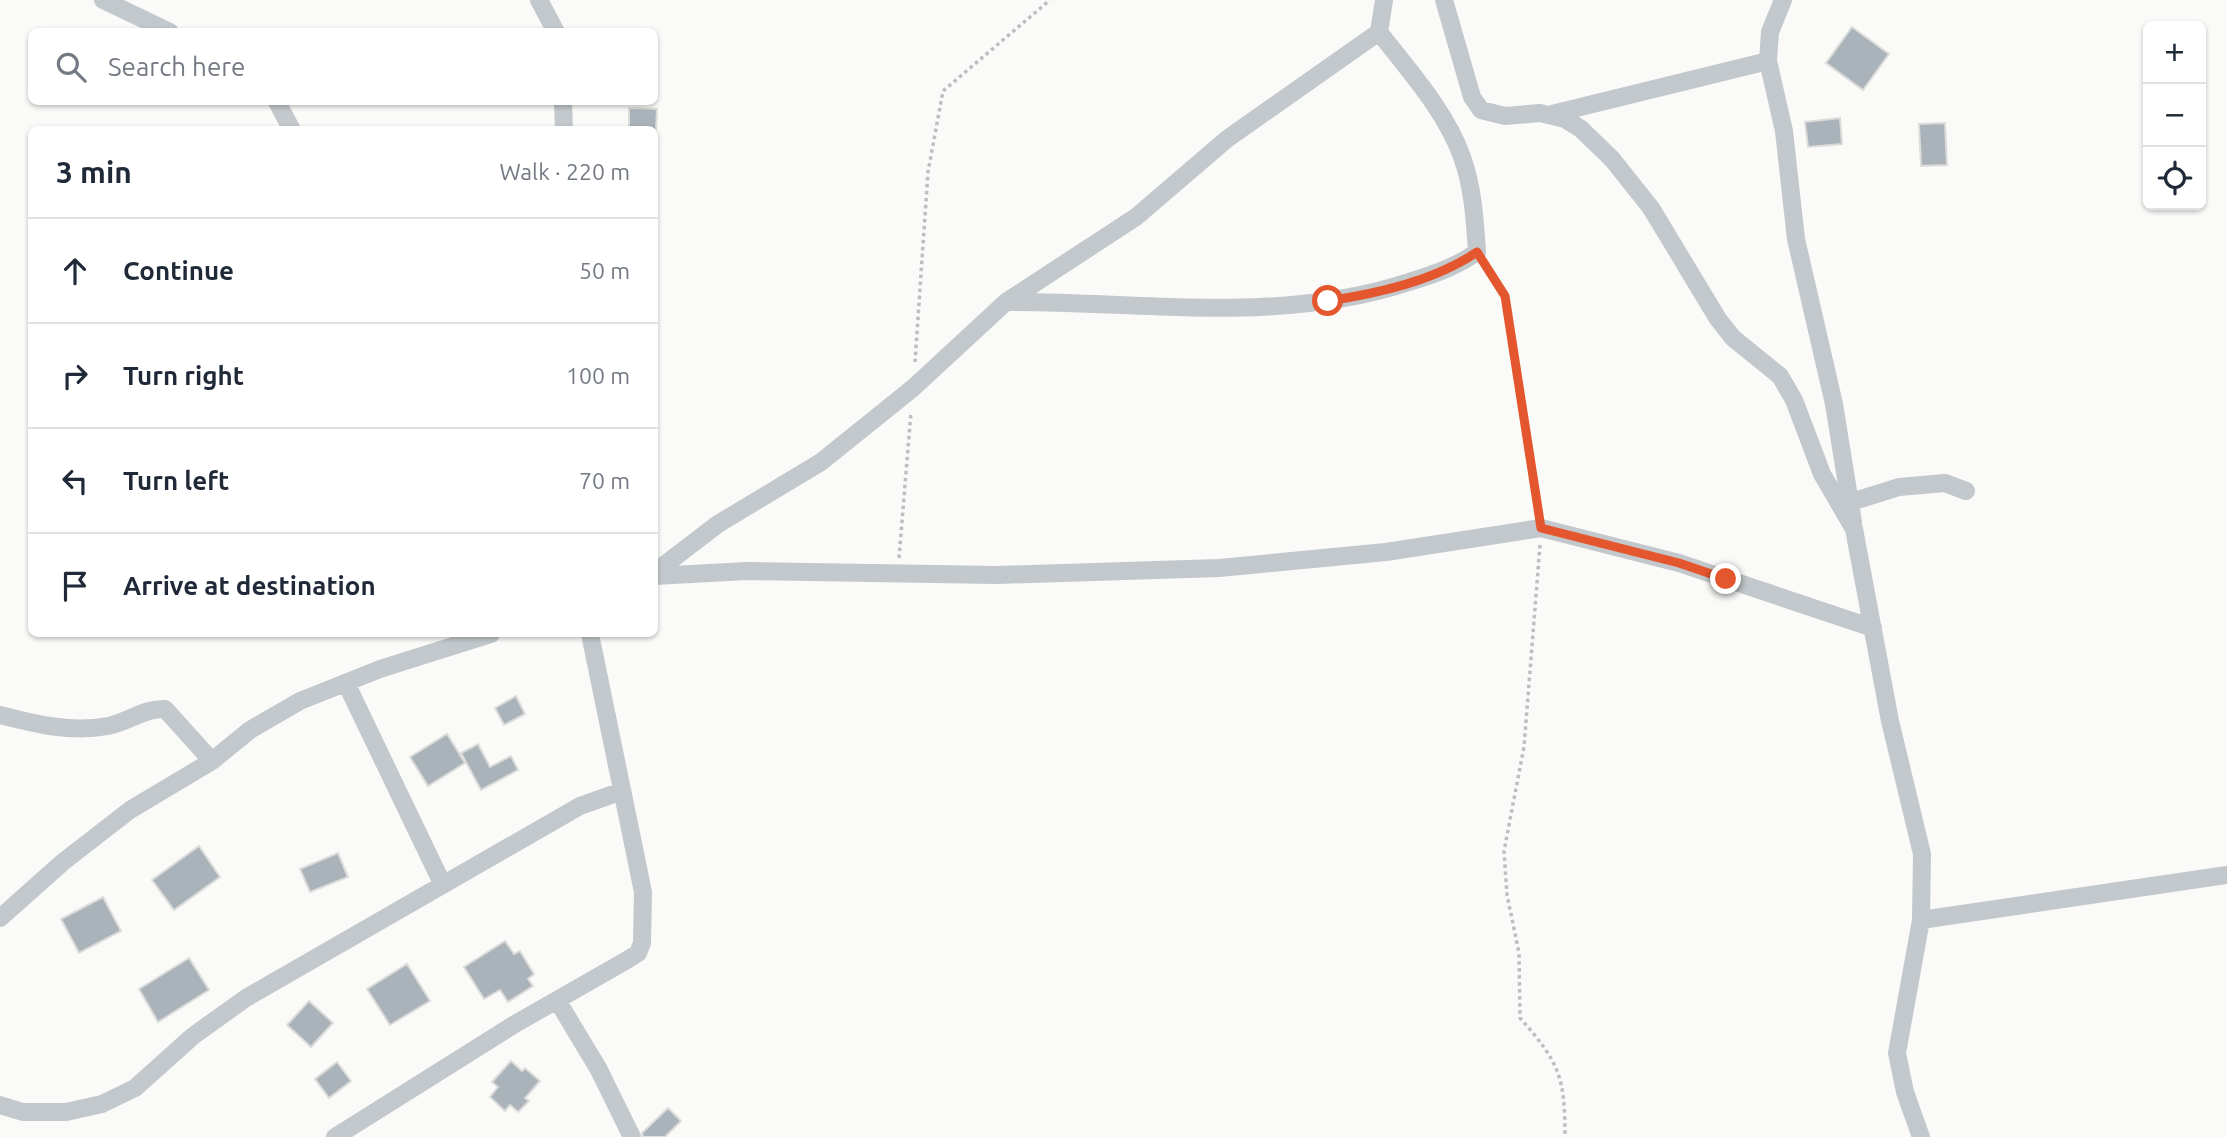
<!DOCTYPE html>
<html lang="en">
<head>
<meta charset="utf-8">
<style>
	:root { --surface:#fff; --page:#f6f6f7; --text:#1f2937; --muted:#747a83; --line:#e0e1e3 }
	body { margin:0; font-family:Ubuntu,sans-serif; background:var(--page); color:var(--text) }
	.controls { position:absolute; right:21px; top:21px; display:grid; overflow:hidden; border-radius:10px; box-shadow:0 2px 5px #0004 }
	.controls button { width:63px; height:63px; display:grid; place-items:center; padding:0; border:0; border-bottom:2px solid var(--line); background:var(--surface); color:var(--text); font:35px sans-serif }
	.stop { position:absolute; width:21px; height:21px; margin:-16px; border:5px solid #e4572e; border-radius:50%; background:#fff }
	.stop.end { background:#e4572e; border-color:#fff; box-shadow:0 2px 7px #0008 }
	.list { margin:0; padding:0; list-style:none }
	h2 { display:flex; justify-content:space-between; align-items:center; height:91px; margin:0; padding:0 28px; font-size:30px }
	h2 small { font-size:23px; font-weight:400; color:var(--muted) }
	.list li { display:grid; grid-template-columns:46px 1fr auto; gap:21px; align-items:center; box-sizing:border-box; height:105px; padding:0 28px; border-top:2px solid var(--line) }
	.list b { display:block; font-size:26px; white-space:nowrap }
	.list em { font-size:23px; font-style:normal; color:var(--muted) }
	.icon { flex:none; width:38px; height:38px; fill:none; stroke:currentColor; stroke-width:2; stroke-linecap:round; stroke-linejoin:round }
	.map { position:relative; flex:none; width:2227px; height:1137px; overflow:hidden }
	.search { position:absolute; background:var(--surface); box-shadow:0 2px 5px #0004; left:28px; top:28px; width:630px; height:77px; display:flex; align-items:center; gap:18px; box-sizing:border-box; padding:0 24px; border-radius:10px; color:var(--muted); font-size:26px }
	.panel { position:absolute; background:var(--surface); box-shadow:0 2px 5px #0004; left:28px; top:126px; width:630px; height:511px; border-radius:10px }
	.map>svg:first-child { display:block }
	.building { fill:#aab3b9; stroke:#dcdcda; stroke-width:2 }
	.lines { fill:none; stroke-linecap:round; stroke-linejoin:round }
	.path { stroke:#bbbfc2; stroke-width:3.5; stroke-dasharray:3.5 3.5; stroke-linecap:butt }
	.street { stroke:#c3c8cc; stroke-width:18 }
	.route { stroke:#e4572e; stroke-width:9 }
</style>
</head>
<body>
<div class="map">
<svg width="2227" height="1137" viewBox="0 0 2227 1137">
	<rect width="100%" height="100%" fill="#fafaf8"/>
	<path class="building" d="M 1852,27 L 1889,54 L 1863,90 L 1826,63 Z
		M 629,108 L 657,109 L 656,130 L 629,130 Z
		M 1840,118 L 1842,144 L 1808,147 L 1805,122 Z
		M 1945,123 L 1947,165 L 1921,166 L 1919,124 Z
		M 516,696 L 525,714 L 504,725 L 495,708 Z
		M 447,734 L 465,763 L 428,786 L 410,757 Z
		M 478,744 L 490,767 L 511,756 L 518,770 L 481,790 L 461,753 Z
		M 199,846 L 220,877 L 174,910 L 152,880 Z
		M 338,853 L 348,877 L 310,892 L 300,869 Z
		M 103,897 L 121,931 L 79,953 L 61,919 Z
		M 505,941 L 514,954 L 520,951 L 534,974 L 528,979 L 533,986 L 508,1002 L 500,990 L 484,999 L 464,967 Z
		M 189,958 L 209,990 L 158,1022 L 139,989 Z
		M 407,964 L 430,1001 L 390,1025 L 367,989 Z
		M 309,1001 L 333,1023 L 311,1047 L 287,1025 Z
		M 511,1061 L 522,1071 L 525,1068 L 540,1081 L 525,1098 L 529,1101 L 518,1112 L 510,1105 L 505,1111 L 490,1097 L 498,1087 L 492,1082 Z
		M 337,1062 L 351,1081 L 329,1098 L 315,1079 Z
		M 668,1108 L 681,1121 L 665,1137 L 643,1137 L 642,1133 Z"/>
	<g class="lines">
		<path class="path" d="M 1486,266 L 1505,296 L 1539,513
			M 915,362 L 928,172 L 943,91 L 1050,0
			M 1540,545 L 1524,747 L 1504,851 L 1507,895 L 1519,953 L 1520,1018 C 1560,1063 1565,1078 1565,1137
			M 899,558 L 911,412"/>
		<path class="street" d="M 103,0 L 170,32
			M 539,0 L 556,32
			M 1444,0 L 1472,97 L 1481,110 L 1505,116 L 1540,113 L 1565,119 L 1581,129 L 1612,159 L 1651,208 L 1718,319 L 1733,338 L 1780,376 L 1794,400 L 1822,474 L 1854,529 L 1890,721 L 1922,854 L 1921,920 L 1897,1053 L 1905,1092 L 1921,1137
			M 1783,0 L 1770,32 L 1768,61 L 1784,131 L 1796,239 L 1834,404 L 1853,522
			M 277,102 L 292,130
			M 563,102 L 564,130
			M 1552,114 L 1768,61
			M 1007,302 C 1142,301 1278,325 1409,282 C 1434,274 1456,267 1477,252 C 1475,221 1473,187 1462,157 C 1446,111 1408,70 1379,32 L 1384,0
			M 1851,502 L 1899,487 L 1945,483 L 1966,491
			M 654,573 L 718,524 L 821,462 L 913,388 L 1006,302 L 1136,217 L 1227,139 L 1379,32
			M 654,576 L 747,571 L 997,575 L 1219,568 L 1386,552 L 1541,528 L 1679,563 L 1873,628
			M 346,683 L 442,883
			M 0,715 C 35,724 71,733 108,726 C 128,722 145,708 165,709 L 212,761
			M 0,918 L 63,862 L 130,810 L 212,761 L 250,730 L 300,701 L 380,669 L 491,634
			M 1921,920 L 2227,875
			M 557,1000 L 598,1068 L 632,1137
			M 0,1105 L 23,1112 L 66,1112 L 102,1104 L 135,1088 L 193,1036 L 246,998 L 580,806 L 622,791
			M 335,1137 L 515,1024 L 627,960 L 638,953 L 642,943 L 643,892 L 590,634"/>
	</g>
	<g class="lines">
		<path class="route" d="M 1328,301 C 1379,293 1434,281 1477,252 L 1505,296 L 1541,528 L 1679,563 L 1726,579"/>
	</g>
</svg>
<div class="controls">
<button>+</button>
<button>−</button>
<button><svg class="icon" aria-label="locate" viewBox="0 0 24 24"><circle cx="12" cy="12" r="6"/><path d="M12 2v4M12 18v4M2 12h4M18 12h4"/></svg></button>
</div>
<div class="stop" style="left:1328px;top:301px"></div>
<div class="stop end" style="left:1726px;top:579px"></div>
<div class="search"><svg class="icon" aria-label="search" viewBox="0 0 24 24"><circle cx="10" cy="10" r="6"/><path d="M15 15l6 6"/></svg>Search here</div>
<section class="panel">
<h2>3 min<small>Walk · 220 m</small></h2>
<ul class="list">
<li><svg class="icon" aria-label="ahead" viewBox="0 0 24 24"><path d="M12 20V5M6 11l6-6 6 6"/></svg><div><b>Continue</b></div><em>50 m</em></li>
<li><svg class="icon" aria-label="right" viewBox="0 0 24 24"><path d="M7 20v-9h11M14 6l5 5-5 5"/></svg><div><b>Turn right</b></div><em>100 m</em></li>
<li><svg class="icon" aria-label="left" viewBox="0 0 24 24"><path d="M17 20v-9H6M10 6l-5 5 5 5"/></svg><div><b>Turn left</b></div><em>70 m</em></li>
<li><svg class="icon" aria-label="arrive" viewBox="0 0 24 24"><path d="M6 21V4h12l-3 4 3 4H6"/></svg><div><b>Arrive at destination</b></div></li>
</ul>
</section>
</div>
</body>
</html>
